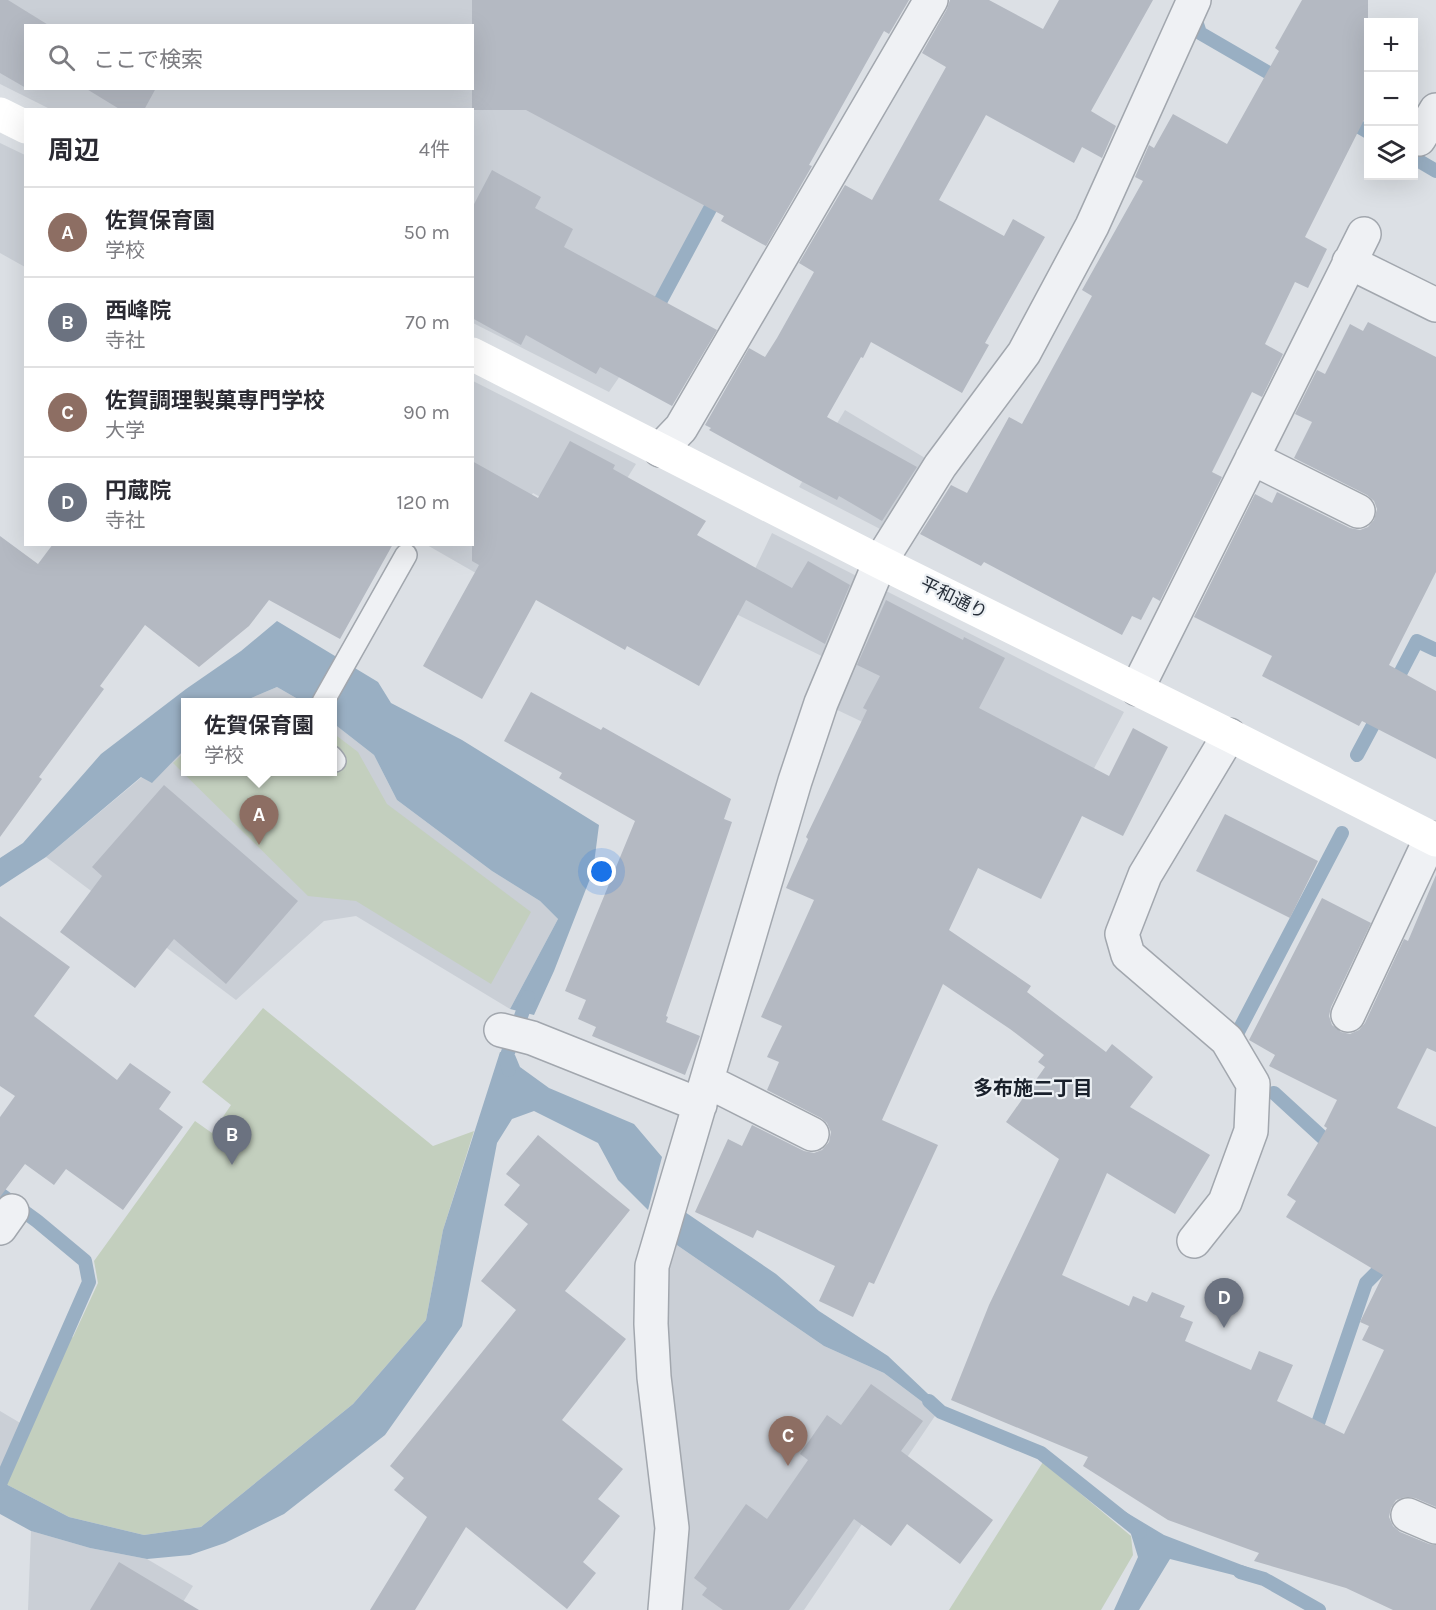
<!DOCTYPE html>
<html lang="ja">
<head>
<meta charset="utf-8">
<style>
	:root { --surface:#fff; --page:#f7f7f7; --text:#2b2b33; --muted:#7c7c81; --line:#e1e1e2; --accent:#c4485d }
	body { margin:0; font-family:Karla,"Noto Sans JP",sans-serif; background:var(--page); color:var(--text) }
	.controls { position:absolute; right:18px; top:18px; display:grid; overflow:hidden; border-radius:0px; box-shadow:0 6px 24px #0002 }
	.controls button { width:54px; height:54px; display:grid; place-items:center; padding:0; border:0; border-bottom:2px solid var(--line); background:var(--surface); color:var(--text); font:30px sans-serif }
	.you { position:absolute; left:602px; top:872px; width:21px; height:21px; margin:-15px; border:4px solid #fff; border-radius:50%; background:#1a73e8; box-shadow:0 0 0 9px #1a73e833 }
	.badge { display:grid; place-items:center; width:39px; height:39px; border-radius:50%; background:var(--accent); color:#fff; font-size:20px; font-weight:700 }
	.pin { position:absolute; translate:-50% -50px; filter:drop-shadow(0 2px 3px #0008) }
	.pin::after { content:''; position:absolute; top:32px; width:21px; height:18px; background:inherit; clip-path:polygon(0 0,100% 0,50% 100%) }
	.popup { position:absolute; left:181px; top:698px; width:156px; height:78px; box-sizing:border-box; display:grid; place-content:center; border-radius:0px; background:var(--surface); filter:drop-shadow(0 2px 4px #0005); font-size:20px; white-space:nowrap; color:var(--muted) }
	.popup b { font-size:22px; color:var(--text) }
	.popup::after { content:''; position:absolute; left:50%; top:100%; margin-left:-12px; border:12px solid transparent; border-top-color:var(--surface) }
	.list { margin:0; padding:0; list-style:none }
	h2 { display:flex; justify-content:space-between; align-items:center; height:78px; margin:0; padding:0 24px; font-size:26px }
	h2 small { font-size:20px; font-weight:400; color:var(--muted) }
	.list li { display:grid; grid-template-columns:39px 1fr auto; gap:18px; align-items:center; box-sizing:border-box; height:90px; padding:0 24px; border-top:2px solid var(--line) }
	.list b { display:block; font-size:22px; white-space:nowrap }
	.list p { margin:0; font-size:20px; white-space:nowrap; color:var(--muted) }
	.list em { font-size:20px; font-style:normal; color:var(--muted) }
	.icon { flex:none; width:33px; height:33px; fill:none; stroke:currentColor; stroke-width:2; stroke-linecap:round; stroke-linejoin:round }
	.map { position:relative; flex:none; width:1436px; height:1610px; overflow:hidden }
	.search { position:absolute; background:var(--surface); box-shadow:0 6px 24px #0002; left:24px; top:24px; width:450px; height:66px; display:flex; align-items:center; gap:15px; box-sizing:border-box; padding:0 21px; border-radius:0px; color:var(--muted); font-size:22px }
	.panel { position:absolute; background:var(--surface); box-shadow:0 6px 24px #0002; left:24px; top:108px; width:450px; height:438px; border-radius:0px }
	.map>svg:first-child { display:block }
	.built { fill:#cacfd6; fill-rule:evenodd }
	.green { fill:#c3cfbe }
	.water { fill:#99afc3 }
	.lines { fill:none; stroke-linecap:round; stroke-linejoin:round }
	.stream { stroke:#99afc3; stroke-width:14 }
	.building { fill:#b4b9c2 }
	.lane-casing { stroke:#a2a7ae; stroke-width:24 }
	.street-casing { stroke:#a2a7ae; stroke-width:36 }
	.lane { stroke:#eff1f4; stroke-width:21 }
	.street { stroke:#eff1f4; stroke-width:33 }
	.secondary { stroke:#fff; stroke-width:33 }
	.labels { text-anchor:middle; stroke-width:4.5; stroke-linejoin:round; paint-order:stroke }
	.street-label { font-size:18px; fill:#272f3a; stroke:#ebeff3 }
	.neighbourhood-label { font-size:20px; font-weight:bold; fill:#19202b; stroke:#ebeff3 }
</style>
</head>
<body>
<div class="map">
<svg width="1436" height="1610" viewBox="0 0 1436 1610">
	<rect width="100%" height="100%" fill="#dce0e5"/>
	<path class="built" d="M 0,0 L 822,0 L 622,373 L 609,392 L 473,323 L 472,110 L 50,109 L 0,84 ZM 26,26 L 472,26 L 472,88 L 26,88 Z
		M 0,143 L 25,155 L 25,267 L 0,253 Z
		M 473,381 L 636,464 L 596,528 L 533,493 L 481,576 L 427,545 L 472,544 Z
		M 845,410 L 930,461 L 884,531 L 799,487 Z
		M 772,533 L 1124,712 L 1067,819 L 831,707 L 844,667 L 734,613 Z
		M 277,687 L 303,702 L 242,702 Z
		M 333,723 L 374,755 L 397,800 L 492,871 L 540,901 L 558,919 L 510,1009 L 356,916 L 324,921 L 236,1000 L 46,857 L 142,777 L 185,749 L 186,772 L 332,772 Z
		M 671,1241 L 824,1346 L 884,1373 L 937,1413 L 804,1610 L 682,1610 L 663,1369 L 662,1258 Z
		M 0,1411 L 22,1424 L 0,1470 Z
		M 31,1531 L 90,1548 L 147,1559 L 193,1586 L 178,1610 L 28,1610 Z"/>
	<path class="green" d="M 333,733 L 358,752 L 387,804 L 531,912 L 491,984 L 356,901 L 308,896 L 173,763 L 185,752 L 186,772 L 332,772 Z
		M 263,1008 L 433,1146 L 474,1131 L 443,1230 L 426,1320 L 353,1404 L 201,1527 L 144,1535 L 69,1517 L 0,1481 L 0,1470 L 55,1345 L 73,1337 L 98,1283 L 94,1261 L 195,1121 L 212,1133 L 231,1105 L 202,1082 Z
		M 1043,1462 L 1131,1536 L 1133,1555 L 1101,1610 L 949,1610 Z"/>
	<path class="water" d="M 277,621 L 378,682 L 391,703 L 462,740 L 599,825 L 593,871 L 554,971 L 534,1015 L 510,1009 L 558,919 L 540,901 L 492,871 L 397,800 L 374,755 L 333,723 L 332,702 L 303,702 L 277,687 L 242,702 L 186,702 L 185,749 L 152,783 L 141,777 L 46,857 L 0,887 L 0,858 L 23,843 L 101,754 L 186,689 L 241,651 Z
		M 500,1052 L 515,1055 L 520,1067 L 549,1088 L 634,1124 L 662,1157 L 648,1210 L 618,1180 L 598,1143 L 534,1111 L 512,1119 L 497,1143 L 462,1326 L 385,1435 L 284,1514 L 225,1543 L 190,1555 L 147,1559 L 90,1548 L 31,1531 L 0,1514 L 0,1481 L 69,1517 L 144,1535 L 201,1527 L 353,1404 L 426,1320 L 443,1230 Z
		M 682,1210 L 776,1274 L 819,1311 L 888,1356 L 946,1411 L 937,1413 L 884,1373 L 824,1346 L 671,1241 Z
		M 1124,1511 L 1164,1535 L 1260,1572 L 1253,1580 L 1170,1559 L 1139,1610 L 1114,1610 L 1138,1557 Z"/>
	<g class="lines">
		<path class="stream" d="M 1193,12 L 1200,33 L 1281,80
			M 1344,118 L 1368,132
			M 1414,158 L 1436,171
			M 653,315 L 719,192
			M 1393,687 L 1417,641 L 1436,650
			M 1357,755 L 1380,712
			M 1238,1032 L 1342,833
			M 509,1070 L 506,1058 L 528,997
			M 1274,1093 L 1334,1148
			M 0,1194 L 37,1221 L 85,1261 L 89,1282 L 0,1484
			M 929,1401 L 941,1412 L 1041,1453 L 1140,1532
			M 1313,1438 L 1366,1283 L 1389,1260
			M 1240,1572 L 1264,1579 L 1319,1610"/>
	</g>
	<path class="building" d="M 0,0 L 8,0 L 50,26 L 26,26 L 26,88 L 0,73 Z
		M 472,0 L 909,0 L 889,34 L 884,31 L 809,165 L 812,166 L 766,246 L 721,221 L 724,216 L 526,110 L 472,110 Z
		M 950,0 L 989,0 L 1043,29 L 1059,0 L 1153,0 L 1091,111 L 1116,126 L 1102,158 L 1082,147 L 1074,163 L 986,115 L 939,200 L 1004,236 L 1013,219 L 1045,237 L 985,343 L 989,345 L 962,393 L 871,342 L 863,358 L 861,357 L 827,417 L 917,467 L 882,521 L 839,496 L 837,500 L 799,480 L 709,430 L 711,428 L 705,425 L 749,348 L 765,357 L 777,338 L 814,272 L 799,263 L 845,185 L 872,200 L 946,67 L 922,53 L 947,9 Z
		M 1302,0 L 1368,0 L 1368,112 L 1305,237 L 1327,249 L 1308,288 L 1295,282 L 1265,344 L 1283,354 L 1262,397 L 1252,392 L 1212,472 L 1222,477 L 1160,601 L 1153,597 L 1141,620 L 1132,616 L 1122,635 L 984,562 L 981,566 L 920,534 L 951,485 L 967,493 L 1009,417 L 1022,424 L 1092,296 L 1082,290 L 1143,181 L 1135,177 L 1149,145 L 1154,148 L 1173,114 L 1227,144 L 1279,51 L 1275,48 Z
		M 85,88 L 156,88 L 144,110 L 121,110 Z
		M 492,170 L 541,197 L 535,208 L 573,229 L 564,247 L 717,330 L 672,406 L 600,367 L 596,374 L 526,335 L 521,345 L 472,318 L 472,208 Z
		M 1368,322 L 1436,357 L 1436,572 L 1389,665 L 1436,691 L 1436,759 L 1362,721 L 1359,726 L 1262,676 L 1272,656 L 1194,617 L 1255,494 L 1272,503 L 1277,492 L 1350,528 L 1360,530 L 1368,527 L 1374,520 L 1377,509 L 1374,501 L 1367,495 L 1294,458 L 1312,422 L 1295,414 L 1317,370 L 1325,374 L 1350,324 L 1363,331 Z
		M 570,441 L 615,465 L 613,469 L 706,521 L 697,535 L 792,588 L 808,561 L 850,585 L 825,644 L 746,600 L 699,686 L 627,646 L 625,650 L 536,600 L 482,699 L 423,666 L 479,565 L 472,561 L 472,461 L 538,498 Z
		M 0,536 L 38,564 L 53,544 L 393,544 L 340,639 L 269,600 L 249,626 L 199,667 L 145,625 L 100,686 L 104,689 L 39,777 L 42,779 L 0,837 Z
		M 886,600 L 963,640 L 964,637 L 1005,658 L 979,708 L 1109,776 L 1133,728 L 1168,747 L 1123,836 L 1082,816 L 1041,899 L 978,868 L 949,930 L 1031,986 L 1027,992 L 1106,1052 L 1112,1044 L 1153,1077 L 1130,1107 L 1210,1155 L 1175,1214 L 1107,1173 L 1062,1275 L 1129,1306 L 1133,1296 L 1147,1302 L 1152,1292 L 1185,1306 L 1180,1317 L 1193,1322 L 1185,1341 L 1251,1370 L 1259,1351 L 1293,1365 L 1277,1401 L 1344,1434 L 1384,1350 L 1362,1340 L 1369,1326 L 1360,1322 L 1383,1275 L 1286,1217 L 1296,1201 L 1287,1195 L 1327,1128 L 1324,1126 L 1337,1100 L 1269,1066 L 1275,1055 L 1249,1040 L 1322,898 L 1371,923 L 1331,1007 L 1329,1016 L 1332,1025 L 1341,1032 L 1350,1034 L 1359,1030 L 1365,1023 L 1404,939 L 1408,941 L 1436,875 L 1436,1052 L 1427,1048 L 1397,1108 L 1436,1127 L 1436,1507 L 1415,1498 L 1405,1497 L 1396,1500 L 1391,1508 L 1389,1517 L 1393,1526 L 1400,1532 L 1429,1544 L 1436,1545 L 1436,1610 L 1393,1610 L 1346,1588 L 1254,1561 L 1259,1553 L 1168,1520 L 1083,1466 L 1088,1457 L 951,1400 L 989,1305 L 1059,1159 L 1006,1122 L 1045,1067 L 1038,1062 L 1044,1055 L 1010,1029 L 943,984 L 882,1120 L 938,1145 L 874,1284 L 869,1282 L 853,1317 L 819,1301 L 835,1266 L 757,1230 L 753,1238 L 695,1212 L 728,1139 L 742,1146 L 752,1125 L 804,1151 L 814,1153 L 822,1150 L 829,1142 L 831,1132 L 827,1123 L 821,1118 L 767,1090 L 779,1062 L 767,1057 L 782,1026 L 761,1017 L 814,900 L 786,888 L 808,839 L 806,837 L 867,710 L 863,708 L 880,676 L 857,665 Z
		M 531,692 L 601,730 L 603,727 L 731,799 L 724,819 L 732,822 L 666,1016 L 668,1017 L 666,1022 L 700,1036 L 685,1075 L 592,1036 L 596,1027 L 578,1019 L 586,1000 L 565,991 L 635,821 L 559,778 L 562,773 L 504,741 Z
		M 164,785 L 298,901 L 226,984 L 174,939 L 135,988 L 60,932 L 102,876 L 92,867 Z
		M 1225,814 L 1318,861 L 1290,918 L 1196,871 Z
		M 0,916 L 70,967 L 34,1016 L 117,1080 L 130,1063 L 171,1092 L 159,1109 L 183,1127 L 123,1210 L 66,1169 L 54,1185 L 25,1164 L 0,1197 L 0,1117 L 15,1096 L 0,1086 Z
		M 538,1135 L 630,1210 L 565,1291 L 626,1339 L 562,1420 L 623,1469 L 598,1499 L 620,1516 L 583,1562 L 596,1573 L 567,1609 L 466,1527 L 415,1610 L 370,1610 L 427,1517 L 394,1490 L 404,1478 L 390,1466 L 516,1310 L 481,1281 L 528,1224 L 504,1205 L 520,1185 L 506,1174 Z
		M 871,1384 L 923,1421 L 901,1451 L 993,1520 L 960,1564 L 907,1524 L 891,1546 L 854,1519 L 789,1610 L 723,1610 L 702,1595 L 707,1588 L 694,1578 L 746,1504 L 767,1519 L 808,1460 L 800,1454 L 827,1415 L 841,1425 Z
		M 119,1562 L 199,1610 L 90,1610 Z"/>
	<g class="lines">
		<defs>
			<path id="lane" d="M 323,702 L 406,555
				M 332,757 L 335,761"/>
			<path id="street" d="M 1419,139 L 1436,110
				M 1349,262 L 1436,305
				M 660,450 L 681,428 L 931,0
				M 1252,458 L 1358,511
				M 1137,689 L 1364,234
				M 1348,1015 L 1431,838
				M 501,1030 L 532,1038 L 700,1105
				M 707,1081 L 812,1134
				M 0,1228 L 12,1211
				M 1194,1241 L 1225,1202 L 1251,1131 L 1253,1084 L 1227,1040 L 1128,955 L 1122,934 L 1145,875 L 1229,735
				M 1408,1515 L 1436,1527
				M 665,1610 L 672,1528 L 654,1377 L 651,1324 L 652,1266 L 795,781 L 821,703 L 880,562 L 940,466 L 1024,353 L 1092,226 L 1194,0"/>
		</defs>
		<use href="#lane" class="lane-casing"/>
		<use href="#street" class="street-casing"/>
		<use href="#lane" class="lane"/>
		<use href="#street" class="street"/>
		<path class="secondary" d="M 0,114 L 26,127
			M 472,354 L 880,562 L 1229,735 L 1436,840"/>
	</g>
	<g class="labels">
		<g class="street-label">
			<text transform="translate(954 598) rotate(26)" y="6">平和通り</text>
		</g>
		<g class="neighbourhood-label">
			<text x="1033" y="1095">多布施二丁目</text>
		</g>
	</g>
</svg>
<div class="controls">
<button>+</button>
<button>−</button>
<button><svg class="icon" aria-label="layers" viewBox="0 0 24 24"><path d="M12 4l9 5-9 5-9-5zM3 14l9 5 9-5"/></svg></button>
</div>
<div class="you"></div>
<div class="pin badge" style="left:259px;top:845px;background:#8d6e63">A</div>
<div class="popup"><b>佐賀保育園</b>学校</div>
<div class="pin badge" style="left:232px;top:1165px;background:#6b7280">B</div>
<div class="pin badge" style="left:788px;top:1466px;background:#8d6e63">C</div>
<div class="pin badge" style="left:1224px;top:1328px;background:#6b7280">D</div>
<div class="search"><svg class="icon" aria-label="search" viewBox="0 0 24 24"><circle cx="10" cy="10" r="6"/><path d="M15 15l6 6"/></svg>ここで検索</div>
<section class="panel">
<h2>周辺<small>4件</small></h2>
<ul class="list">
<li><span class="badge" style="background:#8d6e63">A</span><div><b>佐賀保育園</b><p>学校</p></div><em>50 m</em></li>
<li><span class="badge" style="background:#6b7280">B</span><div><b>西峰院</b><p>寺社</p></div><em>70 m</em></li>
<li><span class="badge" style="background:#8d6e63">C</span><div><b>佐賀調理製菓専門学校</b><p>大学</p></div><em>90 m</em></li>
<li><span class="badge" style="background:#6b7280">D</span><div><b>円蔵院</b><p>寺社</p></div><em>120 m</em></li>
</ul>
</section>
</div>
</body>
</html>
